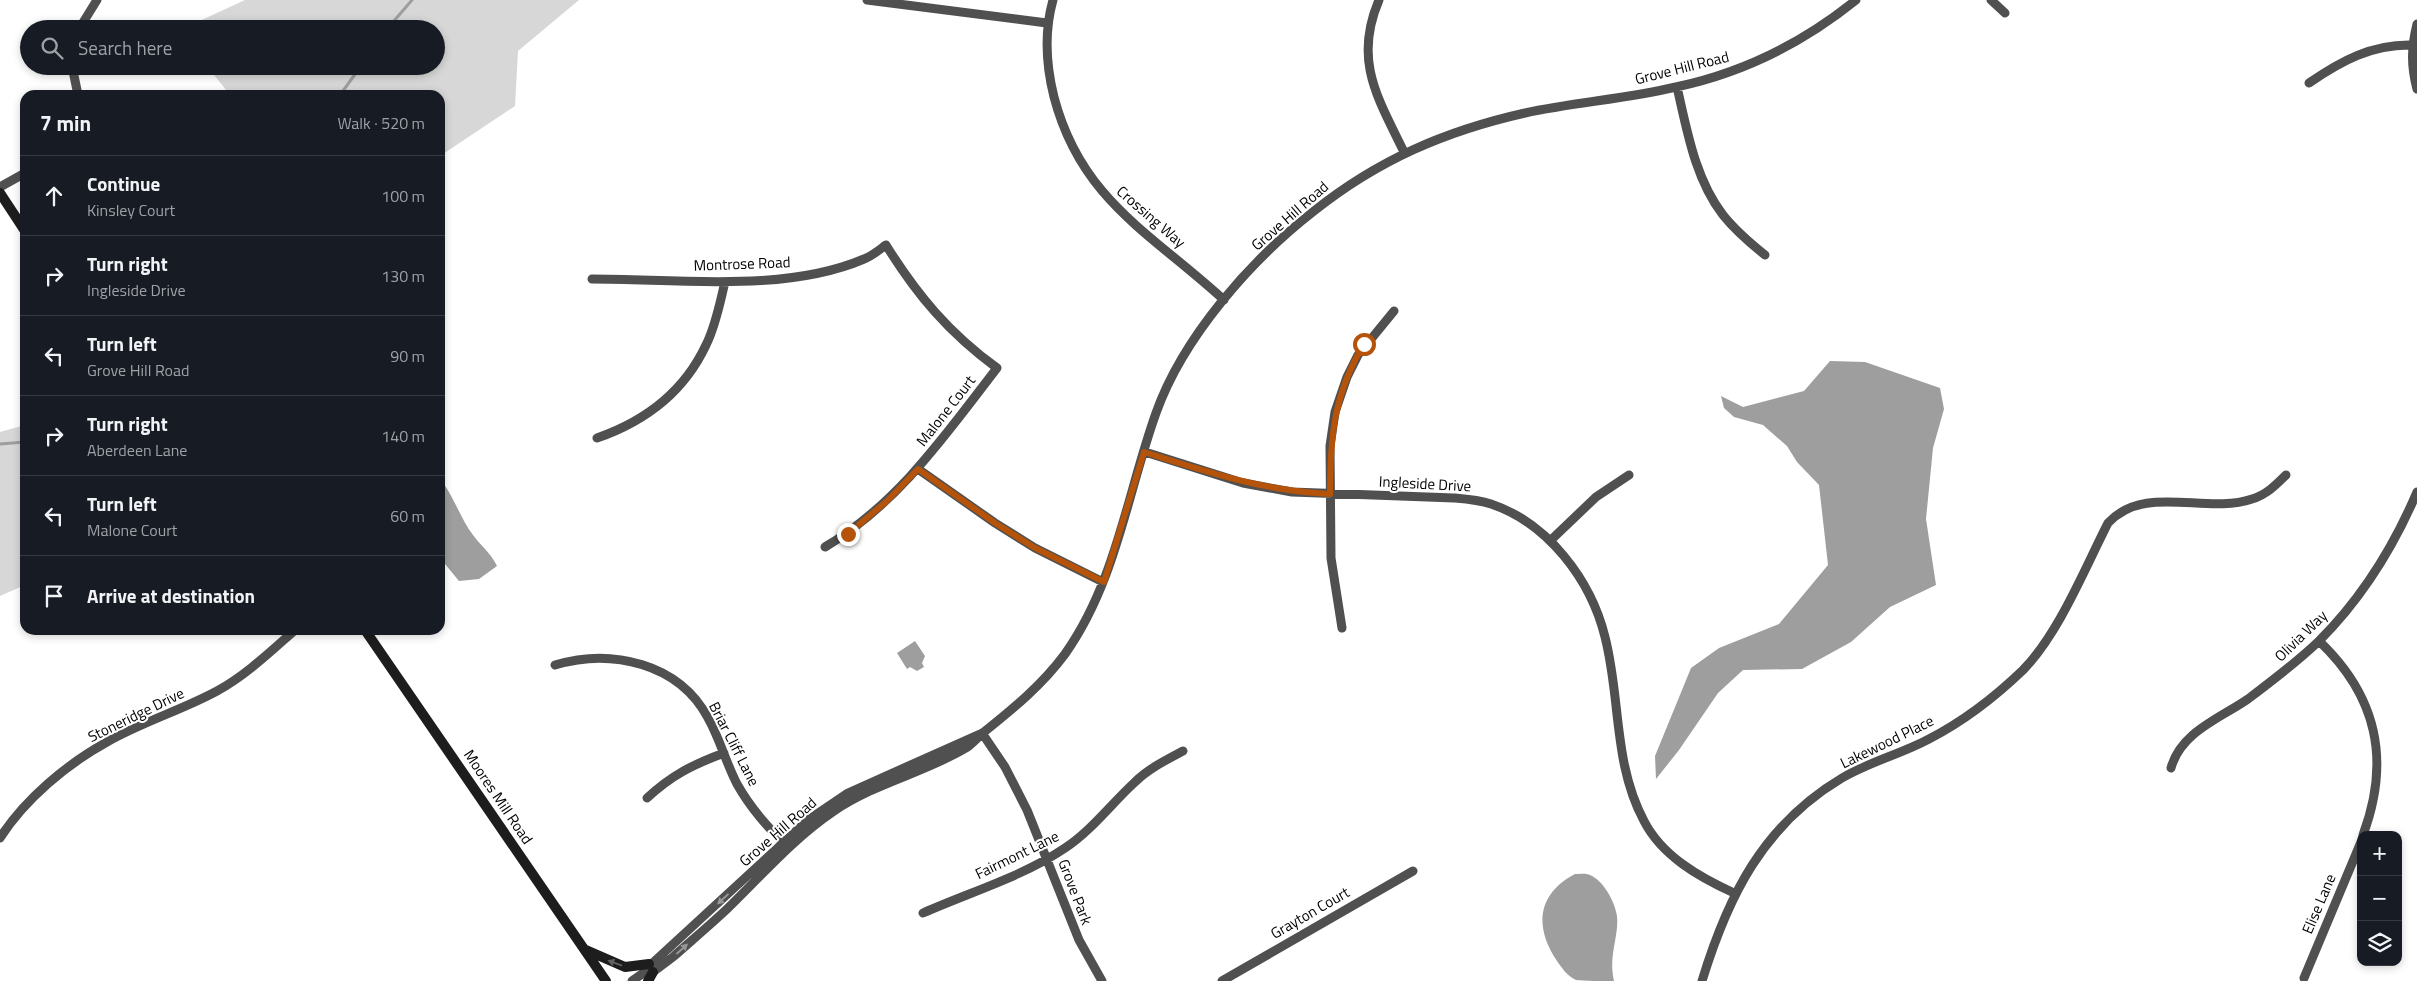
<!DOCTYPE html>
<html lang="en">
<head>
<meta charset="utf-8">
<style>
	:root { --surface:#171b24; --page:#242831; --text:#f1f3f6; --muted:#9ea1a6; --line:#363941 }
	body { margin:0; font-family:"Titillium Web",sans-serif; background:var(--page); color:var(--text) }
	.controls { position:absolute; right:15px; bottom:15px; display:grid; overflow:hidden; border-radius:10px; box-shadow:0 2px 8px #0003 }
	.controls button { width:45px; height:45px; display:grid; place-items:center; padding:0; border:0; border-bottom:1px solid var(--line); background:var(--surface); color:var(--text); font:25px sans-serif }
	.stop { position:absolute; width:15px; height:15px; margin:-11px; border:4px solid #b45309; border-radius:50%; background:#fff }
	.stop.end { background:#b45309; border-color:#fff; box-shadow:0 1px 5px #0008 }
	.list { margin:0; padding:0; list-style:none }
	h2 { display:flex; justify-content:space-between; align-items:center; height:65px; margin:0; padding:0 20px; font-size:21px }
	h2 small { font-size:16px; font-weight:400; color:var(--muted) }
	.list li { display:grid; grid-template-columns:32px 1fr auto; gap:15px; align-items:center; box-sizing:border-box; height:80px; padding:0 20px; border-top:1px solid var(--line) }
	.list b { display:block; font-size:19px; white-space:nowrap }
	.list p { margin:0; font-size:16px; white-space:nowrap; color:var(--muted) }
	.list em { font-size:16px; font-style:normal; color:var(--muted) }
	.icon { flex:none; width:28px; height:28px; fill:none; stroke:currentColor; stroke-width:2; stroke-linecap:round; stroke-linejoin:round }
	.map { position:relative; flex:none; width:2417px; height:981px; overflow:hidden }
	.search { position:absolute; background:var(--surface); box-shadow:0 2px 8px #0003; left:20px; top:20px; width:425px; height:55px; display:flex; align-items:center; gap:12px; box-sizing:border-box; padding:0 18px; border-radius:28px; color:var(--muted); font-size:19px }
	.panel { position:absolute; background:var(--surface); box-shadow:0 2px 8px #0003; left:20px; top:90px; width:425px; height:545px; border-radius:15px }
	.map>svg:first-child { display:block }
	.green { fill:#d7d7d7 }
	.water { fill:#9e9e9e }
	.lines { fill:none; stroke-linecap:round; stroke-linejoin:round }
	.stream { stroke:#9e9e9e; stroke-width:3 }
	.street { stroke:#505050; stroke-width:9 }
	.secondary { stroke:#1d1d1d; stroke-width:10 }
	.oneway { fill:#969696 }
	.oneway2 { fill:#616161 }
	.route { stroke:#b45309; stroke-width:6 }
	.labels { text-anchor:middle; stroke-width:4; stroke-linejoin:round; paint-order:stroke }
	.street-label { font-size:15px; fill:#000; stroke:#fff }
</style>
</head>
<body>
<div class="map">
<svg width="2417" height="981" viewBox="0 0 2417 981">
	<rect width="100%" height="100%" fill="#fff"/>
	<path class="green" d="M 245,0 L 579,0 L 518,51 L 515,106 L 440,156 L 440,95 L 230,95 L 207,66 L 436,66 L 436,29 L 182,29 Z
		M 25,425 L 25,585 L 0,596 L 0,432 Z"/>
	<path class="water" d="M 1830,361 L 1865,362 L 1940,388 L 1944,409 L 1933,448 L 1926,519 L 1936,585 L 1890,607 L 1851,642 L 1802,669 L 1743,670 L 1718,693 L 1679,750 L 1656,779 L 1655,756 L 1691,668 L 1719,648 L 1779,624 L 1828,565 L 1819,485 L 1797,462 L 1787,446 L 1763,425 L 1734,417 L 1724,408 L 1721,396 L 1743,407 L 1804,391 Z
		M 440,479 C 454,496 460,518 473,535 C 481,546 491,553 497,566 L 479,579 L 459,581 L 445,564 L 440,552 Z
		M 915,641 L 925,656 L 922,663 L 924,667 L 917,671 L 910,667 L 907,669 L 897,653 Z
		M 1575,874 C 1579,874 1586,873 1590,875 C 1604,881 1615,902 1617,916 C 1619,938 1608,955 1614,981 C 1603,981 1585,981 1576,980 C 1567,976 1562,968 1557,961 C 1534,927 1537,894 1575,874 Z"/>
	<g class="lines">
		<path class="stream" d="M 387,29 L 412,0
			M 340,95 L 361,66
			M 0,444 L 25,442"/>
		<path class="street" d="M 867,0 L 1047,23
			M 1053,0 C 1044,32 1046,65 1054,97 C 1081,200 1151,233 1224,300
			M 1379,0 C 1353,61 1378,98 1404,152
			M 1991,0 L 2005,13
			M 2417,24 C 2411,48 2411,66 2417,89
			M 79,29 L 97,0
			M 72,66 L 78,95
			M 2309,83 C 2341,61 2372,44 2412,45
			M 1677,87 C 1687,130 1695,179 1723,215 C 1735,230 1750,243 1765,255
			M 0,187 L 25,173
			M 592,279 C 677,279 785,293 864,259 C 872,256 879,250 886,245 C 917,295 949,333 997,368 C 946,434 898,504 825,547
			M 597,438 C 646,421 684,392 706,345 C 716,325 720,302 725,282
			M 1145,452 L 1243,483 L 1292,492 L 1454,498 C 1466,499 1479,500 1491,504 C 1548,523 1591,580 1605,637 C 1621,699 1613,763 1644,821 C 1662,856 1699,877 1734,893
			M 918,469 L 995,523 L 1035,548 L 1103,582
			M 1551,540 L 1596,497 L 1629,475
			M 1342,628 L 1331,558 L 1330,446 L 1335,412 L 1347,377 L 1358,355 L 1394,311
			M 2319,641 C 2377,696 2391,760 2363,835
			M 555,665 C 611,648 679,663 708,718 C 720,739 726,763 737,784 C 751,809 768,827 787,847
			M 982,733 L 1005,767 L 1027,810 L 1079,940 L 1102,981
			M 2171,768 C 2181,732 2219,719 2248,699 C 2272,681 2297,662 2319,641 C 2361,599 2394,546 2417,492
			M 647,798 C 672,775 692,765 724,753
			M 0,838 C 25,799 67,764 107,742 C 142,722 182,710 217,691 C 246,675 270,652 295,630
			M 923,913 C 970,892 1022,877 1065,848 C 1092,830 1111,804 1135,782 C 1148,769 1166,760 1183,751
			M 645,970 L 808,820 L 848,793 L 980,734
			M 2304,978 L 2361,842
			M 632,981 L 642,974 L 653,972 L 673,957 C 691,941 710,925 727,909 C 762,875 794,838 834,811 C 875,783 924,773 966,748 C 972,744 978,737 984,732 C 1014,708 1042,685 1065,654 C 1116,582 1127,494 1156,413 C 1183,337 1251,260 1314,211 C 1378,160 1445,131 1525,113 C 1575,102 1626,99 1676,87 C 1742,73 1804,42 1856,0
			M 1222,981 L 1413,871
			M 1702,981 C 1728,896 1763,825 1842,778 C 1869,762 1901,754 1929,739 C 1962,722 1996,696 2023,670 C 2059,633 2084,570 2108,523 C 2145,483 2206,515 2252,499 C 2266,495 2276,485 2286,475"/>
		<path class="secondary" d="M 0,193 L 25,231
			M 365,630 L 606,981
			M 586,950 L 625,967 L 649,964
			M 648,981 L 653,972"/>
	</g>
	<defs><path id="oneway-solid" d="M-6-.8H1V-3.2L6.5 0L1 3.2V.8H-6Z" transform="scale(1.25)"/></defs>
	<g class="oneway">
		<use href="#oneway-solid" transform="translate(723 899) rotate(137)"/>
		<use href="#oneway-solid" transform="translate(682 949) rotate(-42)"/>
	</g>
	<use class="oneway2" href="#oneway-solid" transform="translate(615 963) rotate(-160)"/>
	<g class="lines">
		<path class="route" d="M 848,534 L 887,501 L 918,469 L 995,523 L 1035,548 L 1104,582 L 1144,452 C 1208,472 1263,491 1330,494 C 1330,438 1334,393 1364,344"/>
	</g>
	<g class="labels">
		<g class="street-label">
			<text transform="translate(1682 68) rotate(-14)" y="5">Grove Hill Road</text>
			<text transform="translate(1290 216) rotate(-41)" y="5">Grove Hill Road</text>
			<text transform="translate(1151 217) rotate(41)" y="5">Crossing Way</text>
			<text transform="translate(742 264) rotate(-2)" y="5">Montrose Road</text>
			<text transform="translate(946 411) rotate(-52)" y="5">Malone Court</text>
			<text transform="translate(1425 484) rotate(3)" y="5">Ingleside Drive</text>
			<text transform="translate(2301 636) rotate(-44)" y="5">Olivia Way</text>
			<text transform="translate(136 715) rotate(-26)" y="5">Stoneridge Drive</text>
			<text transform="translate(1887 742) rotate(-26)" y="5">Lakewood Place</text>
			<text transform="translate(734 744) rotate(63)" y="5">Briar Cliff Lane</text>
			<text transform="translate(498 797) rotate(56)" y="5">Moores Mill Road</text>
			<text transform="translate(778 832) rotate(-41)" y="5">Grove Hill Road</text>
			<text transform="translate(1017 855) rotate(-26)" y="5">Fairmont Lane</text>
			<text transform="translate(1075 892) rotate(69)" y="5">Grove Park</text>
			<text transform="translate(2319 904) rotate(-67)" y="5">Elise Lane</text>
			<text transform="translate(1310 913) rotate(-30)" y="5">Grayton Court</text>
		</g>
	</g>
</svg>
<div class="controls">
<button>+</button>
<button>−</button>
<button><svg class="icon" aria-label="layers" viewBox="0 0 24 24"><path d="M12 4l9 5-9 5-9-5zM3 14l9 5 9-5"/></svg></button>
</div>
<div class="stop" style="left:1364px;top:344px"></div>
<div class="stop end" style="left:848px;top:534px"></div>
<div class="search"><svg class="icon" aria-label="search" viewBox="0 0 24 24"><circle cx="10" cy="10" r="6"/><path d="M15 15l6 6"/></svg>Search here</div>
<section class="panel">
<h2>7 min<small>Walk · 520 m</small></h2>
<ul class="list">
<li><svg class="icon" aria-label="ahead" viewBox="0 0 24 24"><path d="M12 20V5M6 11l6-6 6 6"/></svg><div><b>Continue</b><p>Kinsley Court</p></div><em>100 m</em></li>
<li><svg class="icon" aria-label="right" viewBox="0 0 24 24"><path d="M7 20v-9h11M14 6l5 5-5 5"/></svg><div><b>Turn right</b><p>Ingleside Drive</p></div><em>130 m</em></li>
<li><svg class="icon" aria-label="left" viewBox="0 0 24 24"><path d="M17 20v-9H6M10 6l-5 5 5 5"/></svg><div><b>Turn left</b><p>Grove Hill Road</p></div><em>90 m</em></li>
<li><svg class="icon" aria-label="right" viewBox="0 0 24 24"><path d="M7 20v-9h11M14 6l5 5-5 5"/></svg><div><b>Turn right</b><p>Aberdeen Lane</p></div><em>140 m</em></li>
<li><svg class="icon" aria-label="left" viewBox="0 0 24 24"><path d="M17 20v-9H6M10 6l-5 5 5 5"/></svg><div><b>Turn left</b><p>Malone Court</p></div><em>60 m</em></li>
<li><svg class="icon" aria-label="arrive" viewBox="0 0 24 24"><path d="M6 21V4h12l-3 4 3 4H6"/></svg><div><b>Arrive at destination</b></div></li>
</ul>
</section>
</div>
</body>
</html>
